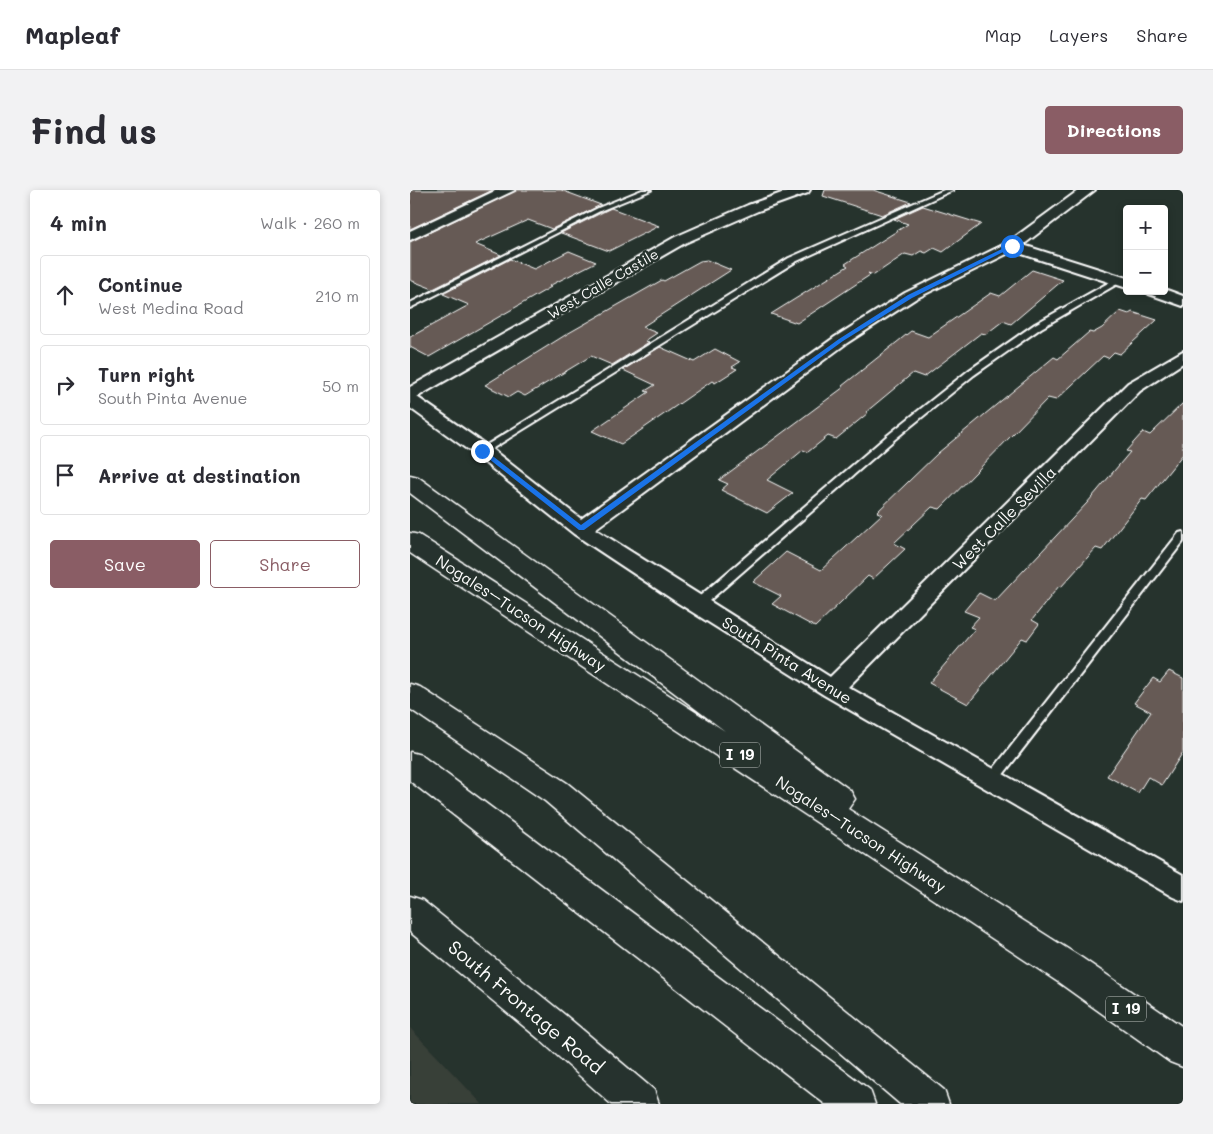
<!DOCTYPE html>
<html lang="en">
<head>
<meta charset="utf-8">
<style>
	:root { --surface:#fff; --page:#f2f2f3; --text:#2b2b33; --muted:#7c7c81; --line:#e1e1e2; --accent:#8a5d65 }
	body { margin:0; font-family:Mali,sans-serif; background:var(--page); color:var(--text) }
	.controls { position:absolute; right:15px; top:15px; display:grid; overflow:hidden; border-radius:5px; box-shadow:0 2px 8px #0003 }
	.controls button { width:45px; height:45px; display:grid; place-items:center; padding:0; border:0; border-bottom:1px solid var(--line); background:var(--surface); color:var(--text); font:25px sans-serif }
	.stop { position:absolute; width:15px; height:15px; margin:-11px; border:4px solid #1a73e8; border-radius:50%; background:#fff }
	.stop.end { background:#1a73e8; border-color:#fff; box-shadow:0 1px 5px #0008 }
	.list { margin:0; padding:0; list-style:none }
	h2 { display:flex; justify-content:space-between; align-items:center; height:65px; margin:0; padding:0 20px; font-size:21px }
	h2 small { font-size:16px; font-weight:400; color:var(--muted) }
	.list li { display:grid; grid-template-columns:32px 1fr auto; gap:15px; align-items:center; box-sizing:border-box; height:80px; margin:0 10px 10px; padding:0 10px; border:1px solid var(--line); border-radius:5px }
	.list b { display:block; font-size:19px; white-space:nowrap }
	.list p { margin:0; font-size:16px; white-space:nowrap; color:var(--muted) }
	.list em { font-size:16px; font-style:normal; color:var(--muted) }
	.actions { display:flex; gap:10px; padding:15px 20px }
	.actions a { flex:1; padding:11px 0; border:1px solid var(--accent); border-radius:5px; text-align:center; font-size:18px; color:var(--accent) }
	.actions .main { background:var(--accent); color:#fff }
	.icon { flex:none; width:28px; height:28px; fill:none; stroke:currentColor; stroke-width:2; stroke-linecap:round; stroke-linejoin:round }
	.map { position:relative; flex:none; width:773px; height:914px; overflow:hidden; border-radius:5px }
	header { display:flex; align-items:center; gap:30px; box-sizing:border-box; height:70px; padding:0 25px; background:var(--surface); border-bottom:1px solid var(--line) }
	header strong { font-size:24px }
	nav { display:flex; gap:28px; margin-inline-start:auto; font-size:18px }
	.intro { display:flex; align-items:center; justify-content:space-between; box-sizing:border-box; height:120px; padding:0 30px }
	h1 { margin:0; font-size:35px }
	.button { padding:12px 22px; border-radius:5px; background:var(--accent); color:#fff; font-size:18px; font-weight:700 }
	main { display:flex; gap:30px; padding:0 30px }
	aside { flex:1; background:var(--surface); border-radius:5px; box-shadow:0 2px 8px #0003 }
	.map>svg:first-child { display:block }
	.built { fill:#393f39 }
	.building { fill:#665a54; stroke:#fff }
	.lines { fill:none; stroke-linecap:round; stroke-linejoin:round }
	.lane-casing { stroke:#fff; stroke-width:4 }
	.street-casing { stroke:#fff; stroke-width:4 }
	.secondary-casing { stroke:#fff; stroke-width:3 }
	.highway-casing { stroke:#fff; stroke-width:3 }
	.lane { fill:#26332d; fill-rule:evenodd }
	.street { fill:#26332d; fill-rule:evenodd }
	.secondary { fill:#26332d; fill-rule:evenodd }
	.highway { fill:#26332d; fill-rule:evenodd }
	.route { fill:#1a73e8 }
	.labels { text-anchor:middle; stroke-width:5; stroke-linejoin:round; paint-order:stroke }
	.far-street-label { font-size:14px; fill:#fff; stroke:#26332d }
	.shield { fill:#26332d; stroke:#bec2c0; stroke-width:1 }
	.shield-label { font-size:15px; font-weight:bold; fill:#fff }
	.street-label { font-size:16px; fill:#fff; stroke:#26332d }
	.near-street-label { font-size:19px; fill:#fff; stroke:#26332d }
</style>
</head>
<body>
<header>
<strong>Mapleaf</strong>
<nav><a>Map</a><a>Layers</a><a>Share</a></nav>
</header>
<div class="intro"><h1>Find us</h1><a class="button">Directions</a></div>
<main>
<aside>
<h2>4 min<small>Walk · 260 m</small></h2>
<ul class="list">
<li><svg class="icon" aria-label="ahead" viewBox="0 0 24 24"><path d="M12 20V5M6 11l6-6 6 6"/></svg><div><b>Continue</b><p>West Medina Road</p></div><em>210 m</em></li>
<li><svg class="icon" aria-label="right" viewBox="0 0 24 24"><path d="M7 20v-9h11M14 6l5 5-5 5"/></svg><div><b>Turn right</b><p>South Pinta Avenue</p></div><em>50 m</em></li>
<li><svg class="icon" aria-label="arrive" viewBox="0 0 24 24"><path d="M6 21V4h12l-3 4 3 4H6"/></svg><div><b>Arrive at destination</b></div></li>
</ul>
<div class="actions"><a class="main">Save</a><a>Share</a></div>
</aside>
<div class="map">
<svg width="773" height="914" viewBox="0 0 773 914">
	<rect width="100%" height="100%" fill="#26332d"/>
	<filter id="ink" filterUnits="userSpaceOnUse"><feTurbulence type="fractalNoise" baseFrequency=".02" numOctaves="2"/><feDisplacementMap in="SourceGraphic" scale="10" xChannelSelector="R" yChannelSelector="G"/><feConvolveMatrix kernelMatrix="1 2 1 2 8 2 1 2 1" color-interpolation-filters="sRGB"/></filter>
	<g filter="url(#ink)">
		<path class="built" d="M 0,838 L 72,914 L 0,914 Z"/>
		<path class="building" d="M 0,0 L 83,0 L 0,39 Z
			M 107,0 L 151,0 L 191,15 L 142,39 L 118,30 L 65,54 L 91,65 L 23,99 L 0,90 L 0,52 Z
			M 415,0 L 463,0 L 501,12 L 472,25 L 413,6 Z
			M 513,16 L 571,34 L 533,62 L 524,58 L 516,63 L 511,61 L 503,66 L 495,64 L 464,85 L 458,83 L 460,85 L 387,133 L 361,124 L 438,76 L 435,74 L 498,34 L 484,29 Z
			M 201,18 L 249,36 L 199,61 L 151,43 Z
			M 159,61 L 186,72 L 139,96 L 141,97 L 19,167 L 0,157 L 0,147 L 59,115 L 33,104 L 100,69 L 124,79 Z
			M 297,70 L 321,80 L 232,137 L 247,143 L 235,151 L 239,152 L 202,175 L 181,166 L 115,206 L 107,202 L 99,207 L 75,195 L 157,144 L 252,90 L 254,91 L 290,71 Z
			M 622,80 L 653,90 L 601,134 L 593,131 L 576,144 L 571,143 L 514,187 L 503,183 L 456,222 L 458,223 L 426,249 L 418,246 L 398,262 L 393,260 L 357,290 L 383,303 L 357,323 L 311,300 L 318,294 L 309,290 L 434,197 L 432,196 L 501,141 L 518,147 L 581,103 L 590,106 Z
			M 710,121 L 719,124 L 722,122 L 747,130 L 710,164 L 704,162 L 698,168 L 693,166 L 646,210 L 638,208 L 530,319 L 522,317 L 484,353 L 495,359 L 463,389 L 458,386 L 405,437 L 362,414 L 371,406 L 343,392 L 376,362 L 411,380 L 472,324 L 467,322 L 528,263 L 644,167 L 648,169 L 679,142 L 683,143 L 692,138 Z
			M 250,157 L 284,172 L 305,159 L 330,172 L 322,177 L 327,179 L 305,193 L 302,191 L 211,254 L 182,241 L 239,202 L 235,201 L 245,195 L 213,180 Z
			M 773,213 L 773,264 L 736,310 L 732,309 L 692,360 L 686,358 L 651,397 L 649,396 L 622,430 L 629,434 L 617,450 L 612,448 L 558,514 L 519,493 L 565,439 L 560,437 L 569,427 L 554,421 L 569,403 L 585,411 L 677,313 L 720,262 L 716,261 L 733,242 L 740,245 Z
			M 759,481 L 773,488 L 773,562 L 752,595 L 738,587 L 728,603 L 697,586 L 741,522 L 724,513 L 743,488 L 750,492 Z"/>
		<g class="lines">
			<defs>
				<path id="lane" d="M 232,0 L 241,0 L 192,20 L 0,118 L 0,113 L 188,18 Z
					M 534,0 L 543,0 L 385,72 L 75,263 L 72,264 L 67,261 L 379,68 Z
					M 707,88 L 714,90 L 631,138 L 564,185 L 485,249 L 292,417 L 284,417 L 283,414 L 284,411 L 478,245 L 558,181 L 625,134 Z
					M 773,342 L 773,352 L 585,595 L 581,596 L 577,595 L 575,591 L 577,587 L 769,343 Z"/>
				<path id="street" d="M 87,0 L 105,0 L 0,50 L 0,41 Z
					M 380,0 L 400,0 L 398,3 L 348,21 L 275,53 L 7,207 L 79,257 L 171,329 L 425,147 L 495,103 L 597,53 L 669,0 L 685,0 L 613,55 L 717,88 L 717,98 L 603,61 L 505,109 L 437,153 L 185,339 L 420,487 L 718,193 L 773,161 L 773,173 L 730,201 L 438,497 L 773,685 L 773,711 L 763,707 L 414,505 L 268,413 L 164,344 L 65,265 L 0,218 L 0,197 L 265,47 L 338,15 Z
					M 754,99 L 773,106 L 773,116 L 739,104 L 736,101 L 754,101 Z"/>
				<path id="secondary" d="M 0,706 L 12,710 L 155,825 L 244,900 L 249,914 L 201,914 L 129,849 L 0,742 Z"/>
				<path id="highway" d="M 0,285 L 8,287 L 440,600 L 445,609 L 438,619 L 672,768 L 773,837 L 773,877 L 760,872 L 648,792 L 0,363 L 0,343 L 9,345 L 315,541 L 0,303 Z
					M 0,494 L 10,497 L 157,593 L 534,900 L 539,914 L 490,914 L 135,611 L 0,519 Z
					M 0,562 L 11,565 L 460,900 L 465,914 L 415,914 L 0,591 Z"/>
			</defs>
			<use href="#lane" class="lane-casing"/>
			<use href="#street" class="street-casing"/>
			<use href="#secondary" class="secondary-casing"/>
			<use href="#highway" class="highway-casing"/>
			<use href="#lane" class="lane"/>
			<use href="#street" class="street"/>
			<use href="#secondary" class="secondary"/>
			<use href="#highway" class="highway"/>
		</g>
	</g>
	<path class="route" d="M 600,55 L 605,56 L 502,108 L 433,151 L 174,340 L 169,340 L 69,261 L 75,260 L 171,335 L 429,149 L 498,105 Z"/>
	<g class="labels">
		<g class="far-street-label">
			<text transform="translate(193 94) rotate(-30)" y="5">West Calle Castile</text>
		</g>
		<g class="shield">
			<rect x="310" y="552.5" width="40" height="25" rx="4"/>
			<rect x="696" y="806.5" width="40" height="25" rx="4"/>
		</g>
		<g class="shield-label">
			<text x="330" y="570">I 19</text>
			<text x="716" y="824">I 19</text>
		</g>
		<g class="street-label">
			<text transform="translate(594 328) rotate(-45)" y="6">West Calle Sevilla</text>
			<text transform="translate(111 423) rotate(33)" y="6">Nogales–Tucson Highway</text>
			<text transform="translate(377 470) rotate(32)" y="6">South Pinta Avenue</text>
			<text transform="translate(451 644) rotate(33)" y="6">Nogales–Tucson Highway</text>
		</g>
		<g class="near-street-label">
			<text transform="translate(116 817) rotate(40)" y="7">South Frontage Road</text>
		</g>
	</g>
</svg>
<div class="controls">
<button>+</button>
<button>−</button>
</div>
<div class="stop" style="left:602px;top:56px"></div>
<div class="stop end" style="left:72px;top:261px"></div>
</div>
</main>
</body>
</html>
